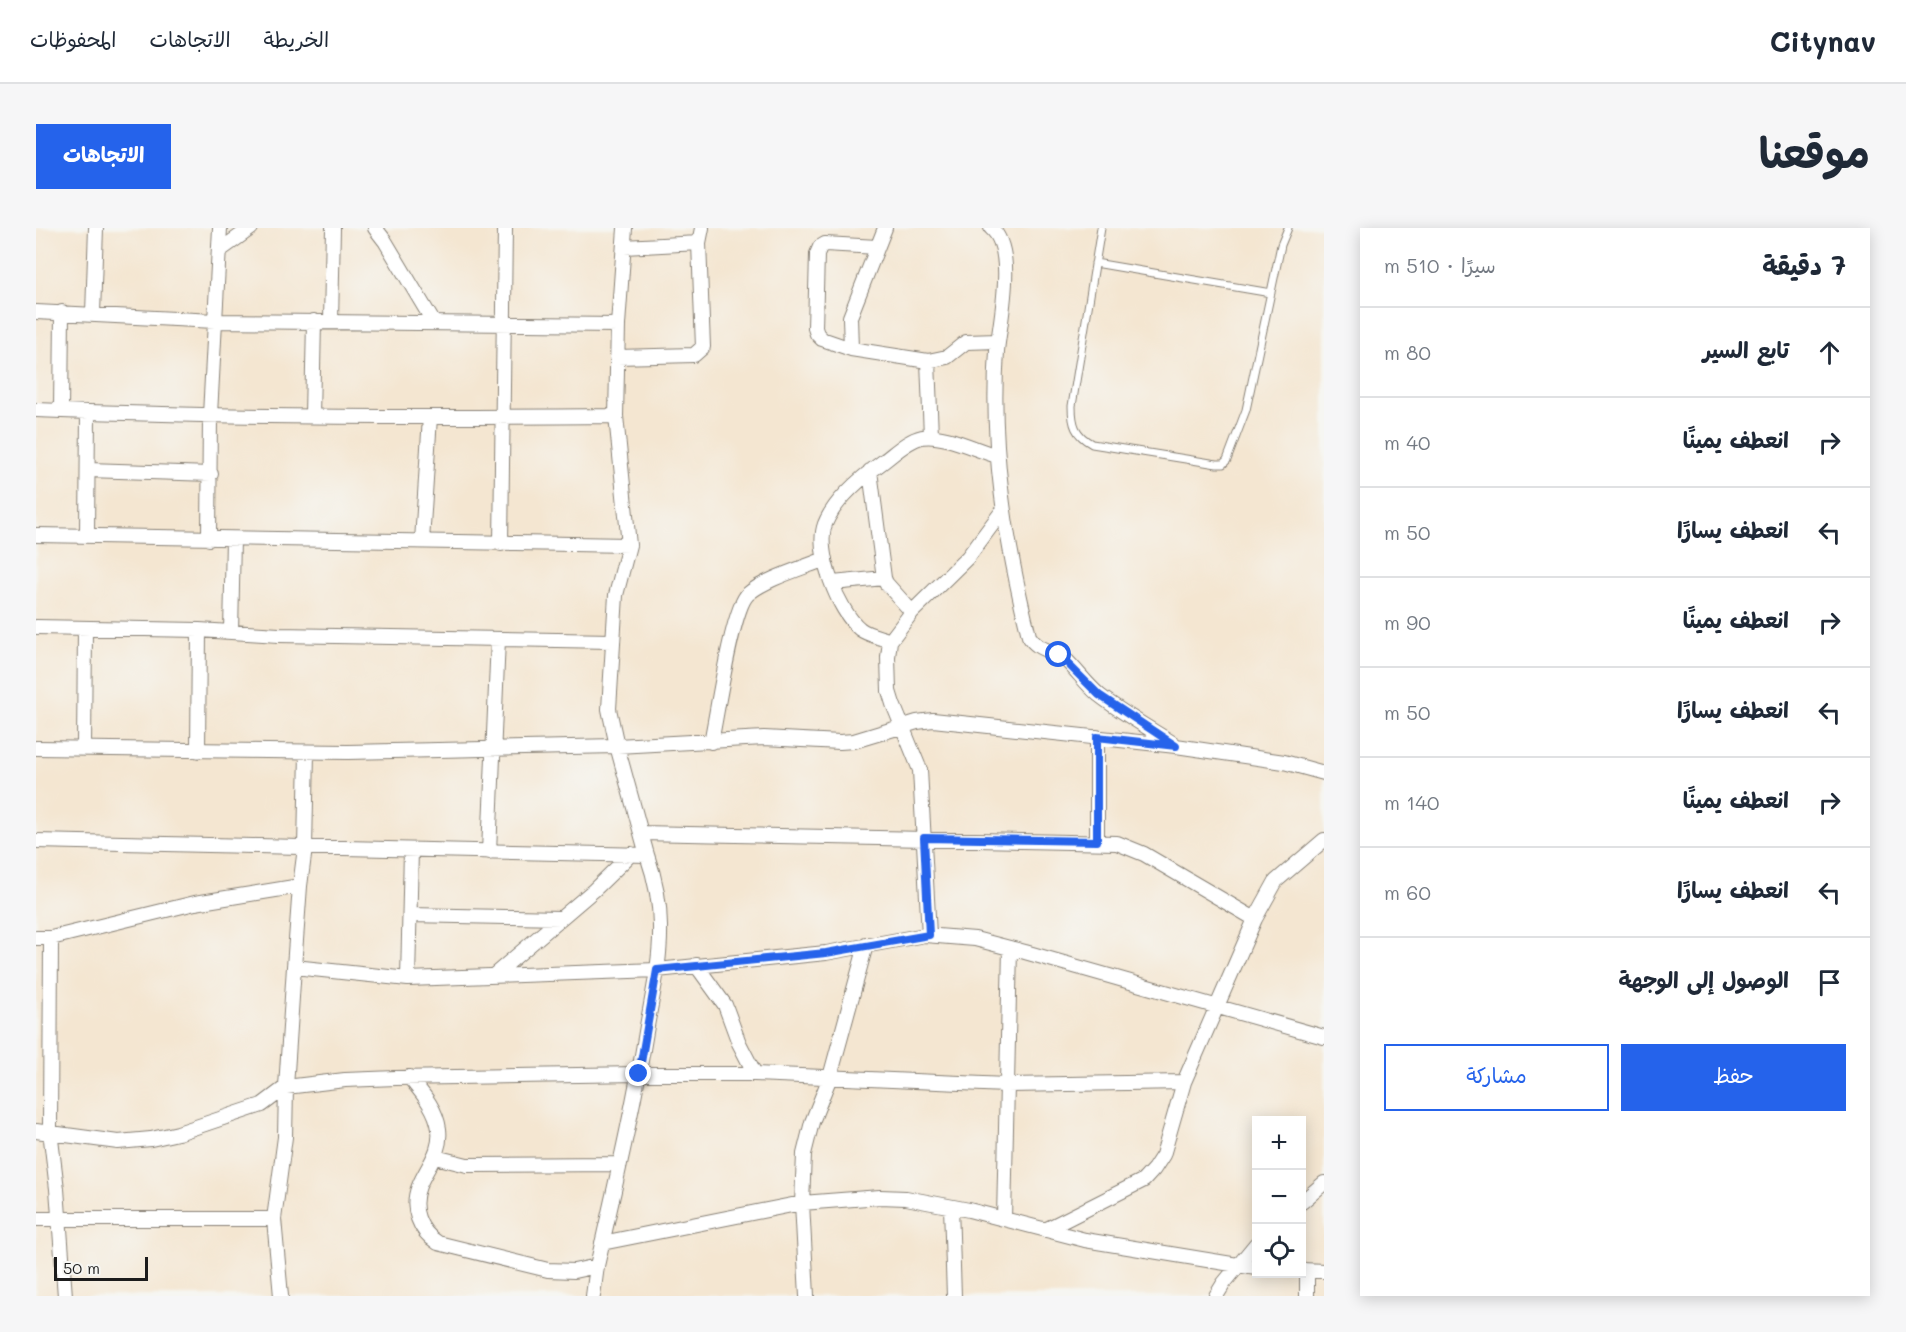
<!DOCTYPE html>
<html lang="ar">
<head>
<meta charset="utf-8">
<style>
	:root { --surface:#fff; --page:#f6f6f7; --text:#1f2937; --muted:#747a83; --line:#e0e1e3; --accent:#2563eb }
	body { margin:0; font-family:Mali,"Playpen Sans Arabic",sans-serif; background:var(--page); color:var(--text); direction:rtl }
	.controls { position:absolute; right:18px; bottom:18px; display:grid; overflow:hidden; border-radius:0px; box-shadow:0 3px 15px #0003 }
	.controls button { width:54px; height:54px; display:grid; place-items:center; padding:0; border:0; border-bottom:2px solid var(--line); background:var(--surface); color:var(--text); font:30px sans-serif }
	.scale { position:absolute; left:18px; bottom:15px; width:94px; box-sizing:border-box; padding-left:6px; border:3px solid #1c1c1c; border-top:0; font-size:16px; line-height:21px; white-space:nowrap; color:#1c1c1c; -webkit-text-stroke:4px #f6f6f2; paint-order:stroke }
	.stop { position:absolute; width:18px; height:18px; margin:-14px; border:4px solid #2563eb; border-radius:50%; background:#fff }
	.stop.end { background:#2563eb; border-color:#fff; box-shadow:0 2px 6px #0008 }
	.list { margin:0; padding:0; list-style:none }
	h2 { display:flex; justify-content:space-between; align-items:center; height:78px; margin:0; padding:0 24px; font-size:26px }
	h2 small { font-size:20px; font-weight:400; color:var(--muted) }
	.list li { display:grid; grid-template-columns:39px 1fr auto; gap:18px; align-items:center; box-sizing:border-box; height:90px; padding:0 24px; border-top:2px solid var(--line) }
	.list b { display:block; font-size:22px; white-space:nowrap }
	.list em { font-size:20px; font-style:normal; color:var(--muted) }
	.actions { display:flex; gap:12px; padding:18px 24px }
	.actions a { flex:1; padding:14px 0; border:2px solid var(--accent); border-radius:0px; text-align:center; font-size:21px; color:var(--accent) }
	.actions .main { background:var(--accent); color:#fff }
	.icon { flex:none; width:33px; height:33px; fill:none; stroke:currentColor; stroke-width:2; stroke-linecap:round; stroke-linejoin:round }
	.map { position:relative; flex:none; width:1288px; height:1068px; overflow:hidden; direction:ltr; border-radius:0px }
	header { display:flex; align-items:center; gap:36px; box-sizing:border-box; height:84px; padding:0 30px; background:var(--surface); border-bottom:2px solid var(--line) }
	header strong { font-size:28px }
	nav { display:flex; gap:33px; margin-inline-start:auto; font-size:21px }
	.intro { display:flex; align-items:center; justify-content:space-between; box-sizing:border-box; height:144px; padding:0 36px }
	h1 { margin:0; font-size:42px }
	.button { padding:15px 27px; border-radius:0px; background:var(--accent); color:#fff; font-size:21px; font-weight:700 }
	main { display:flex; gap:36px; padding:0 36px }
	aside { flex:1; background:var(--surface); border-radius:0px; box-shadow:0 3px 15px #0003 }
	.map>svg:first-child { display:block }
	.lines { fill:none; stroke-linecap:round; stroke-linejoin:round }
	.service-casing { stroke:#888176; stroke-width:9 }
	.minor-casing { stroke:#888176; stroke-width:16 }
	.service { stroke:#fff; stroke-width:7 }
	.minor { stroke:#fff; stroke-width:14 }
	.route { stroke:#2563eb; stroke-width:8 }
</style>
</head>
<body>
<header>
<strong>Citynav</strong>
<nav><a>الخريطة</a><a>الاتجاهات</a><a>المحفوظات</a></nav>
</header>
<div class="intro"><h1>موقعنا</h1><a class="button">الاتجاهات</a></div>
<main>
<aside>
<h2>7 دقيقة<small>سيرًا · 510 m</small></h2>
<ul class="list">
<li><svg class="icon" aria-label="ahead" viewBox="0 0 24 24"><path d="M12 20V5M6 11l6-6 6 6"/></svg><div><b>تابع السير</b></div><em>80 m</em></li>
<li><svg class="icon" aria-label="right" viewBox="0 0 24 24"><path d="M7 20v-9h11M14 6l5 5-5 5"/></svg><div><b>انعطف يمينًا</b></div><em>40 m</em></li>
<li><svg class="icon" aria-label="left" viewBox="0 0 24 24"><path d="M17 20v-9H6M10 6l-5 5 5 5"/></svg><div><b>انعطف يسارًا</b></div><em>50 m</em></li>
<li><svg class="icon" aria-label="right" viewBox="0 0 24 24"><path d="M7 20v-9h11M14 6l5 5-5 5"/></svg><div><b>انعطف يمينًا</b></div><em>90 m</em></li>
<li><svg class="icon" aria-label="left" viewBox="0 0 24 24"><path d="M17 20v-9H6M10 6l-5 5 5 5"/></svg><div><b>انعطف يسارًا</b></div><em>50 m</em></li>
<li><svg class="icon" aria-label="right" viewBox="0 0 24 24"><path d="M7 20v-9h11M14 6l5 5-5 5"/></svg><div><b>انعطف يمينًا</b></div><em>140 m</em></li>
<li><svg class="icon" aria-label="left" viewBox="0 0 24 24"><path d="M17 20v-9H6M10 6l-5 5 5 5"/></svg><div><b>انعطف يسارًا</b></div><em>60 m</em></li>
<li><svg class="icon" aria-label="arrive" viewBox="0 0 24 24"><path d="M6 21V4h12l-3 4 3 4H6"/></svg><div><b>الوصول إلى الوجهة</b></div></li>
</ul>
<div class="actions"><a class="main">حفظ</a><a>مشاركة</a></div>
</aside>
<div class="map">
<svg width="1288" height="1068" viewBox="0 0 1288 1068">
	<rect width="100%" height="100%" fill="#f6f6f2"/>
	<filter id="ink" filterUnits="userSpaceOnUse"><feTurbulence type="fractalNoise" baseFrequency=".0167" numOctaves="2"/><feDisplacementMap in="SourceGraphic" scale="12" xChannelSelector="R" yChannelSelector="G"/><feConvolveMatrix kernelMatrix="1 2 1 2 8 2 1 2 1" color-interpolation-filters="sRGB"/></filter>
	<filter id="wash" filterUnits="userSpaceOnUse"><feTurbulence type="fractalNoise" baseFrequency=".008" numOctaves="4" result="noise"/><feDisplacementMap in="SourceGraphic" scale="24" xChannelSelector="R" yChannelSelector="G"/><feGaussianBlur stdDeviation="1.35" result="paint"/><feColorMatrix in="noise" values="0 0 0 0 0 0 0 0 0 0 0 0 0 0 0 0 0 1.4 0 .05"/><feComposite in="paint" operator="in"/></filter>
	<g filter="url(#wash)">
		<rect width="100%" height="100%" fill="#f4e6d1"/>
	</g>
	<g filter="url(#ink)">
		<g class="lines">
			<defs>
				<path id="service" d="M 1065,0 L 1036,178 C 1036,196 1039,207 1056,216 L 1181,236 L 1187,236 L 1191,232 L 1210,182 L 1245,17 L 1252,0
					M 1059,35 L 1235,65"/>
				<path id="minor" d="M 339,0 L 349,13 L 398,95
					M 589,0 L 582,97 L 580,188 L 593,317 L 580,367 L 573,481 L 581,518 L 611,627
					M 955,0 C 981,22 964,92 961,123 C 954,220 970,314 993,408 C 1001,423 1018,422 1031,433 C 1042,444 1051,457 1063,467 C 1086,485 1113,500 1138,516
					M 588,19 L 663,15
					M 841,19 L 789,16 L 784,19 L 781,26 L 779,100 L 781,106 L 786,111 L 815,121 L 892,133 L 911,129 L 930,114 L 962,113
					M 183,23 L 215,0
					M 0,84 L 179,93 L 582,97
					M 57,85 L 60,0
					M 295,93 L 297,0
					M 815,121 L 814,89 L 849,0
					M 581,129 L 658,127 L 667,119 L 663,15 L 666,0
					M 892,133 L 895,208
					M 0,182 C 193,190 387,190 580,188
					M 25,183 L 26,84
					M 276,188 L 278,93
					M 52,242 L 175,246
					M 834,243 L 848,350 L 850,355 L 876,384
					M 0,307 L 593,317
					M 51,307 L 52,184
					M 173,311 L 174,187 L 184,0
					M 386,313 L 394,189
					M 465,316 L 469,0
					M 797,355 L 848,350
					M 0,399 L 163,402 L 243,407 L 576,413
					M 195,404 L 197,311
					M 854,413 C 844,409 832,407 824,401 C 802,383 779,323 789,296 C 799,271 826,249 848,233 C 859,225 872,212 886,209 C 906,205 940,222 961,228
					M 1061,509 L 1061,613
					M 675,514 C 681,487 696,380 712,366 C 729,351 767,340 789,331
					M 0,520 L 312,524 L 581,518 L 728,510 L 804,514 L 818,513 L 881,494 L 897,492 L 1140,518 L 1248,534 L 1288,545
					M 48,520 L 49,400
					M 162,523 L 163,402
					M 605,605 L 1081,615 L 1108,626 L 1219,691
					M 0,613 L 611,627 C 619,650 624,674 624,698 C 625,731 617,765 611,798 C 598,878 579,958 561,1038 L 557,1068
					M 453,624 L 462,411
					M 374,687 L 524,690
					M 893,707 L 884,542 L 857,476 L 853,463 L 852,429 L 854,413 L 876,384 L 932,329 L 967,282
					M 0,710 L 15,710 L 159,675 L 264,658
					M 15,710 L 14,903 L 21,961 L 29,1068
					M 660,737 L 689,777 L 703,815 L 719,846
					M 258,739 L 372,751 L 621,742 L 790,725 L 889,707 L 939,711 L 989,724 L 1288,809
					M 457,748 L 558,662 L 595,626
					M 372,751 L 375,622
					M 373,849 C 386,865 400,880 403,901 C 406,924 391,938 383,958 C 374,980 383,1003 402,1015 L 512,1042 L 538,1043 L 561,1038
					M 0,903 L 82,914 L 115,911 L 142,905 L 226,877 L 250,859 L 309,852 L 360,850 L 603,846 L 719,846 L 970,857 L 1148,854
					M 399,929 L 431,937 L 584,936
					M 1266,974 L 1288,955
					M 915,979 L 918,1068
					M 0,991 L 238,991
					M 968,991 L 974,720
					M 1009,1002 L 1108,952 L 1118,941 L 1127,927 L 1148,854 L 1219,691 L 1240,653 L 1288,612
					M 566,1015 L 766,975 L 844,969 L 870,970 L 933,982 L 1049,1012 L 1220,1040
					M 1266,1042 L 1288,1043
					M 1271,1043 L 1271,1068
					M 245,1068 L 238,991 L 249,909 L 250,859 L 258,739 L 264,658 L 269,620 L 271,524
					M 771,1068 L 766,975 L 768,926 L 776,894 L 794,849 L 830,717
					M 1180,1068 L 1188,1055 L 1220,1016"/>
			</defs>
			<use href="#service" class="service-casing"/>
			<use href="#minor" class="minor-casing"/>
			<use href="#service" class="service"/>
			<use href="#minor" class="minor"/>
		</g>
	</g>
	<g class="lines" filter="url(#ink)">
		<path class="route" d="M 603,846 L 621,742 L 790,725 L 893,707 L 888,610 L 1061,613 L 1061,509 L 1140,518 L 1063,467 L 1023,427"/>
	</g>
</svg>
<div class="controls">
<button>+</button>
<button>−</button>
<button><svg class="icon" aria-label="locate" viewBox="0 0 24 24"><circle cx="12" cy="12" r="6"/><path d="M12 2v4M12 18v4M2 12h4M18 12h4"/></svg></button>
</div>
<div class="scale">50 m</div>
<div class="stop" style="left:1023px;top:427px"></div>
<div class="stop end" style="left:603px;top:846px"></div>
</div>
</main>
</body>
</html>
